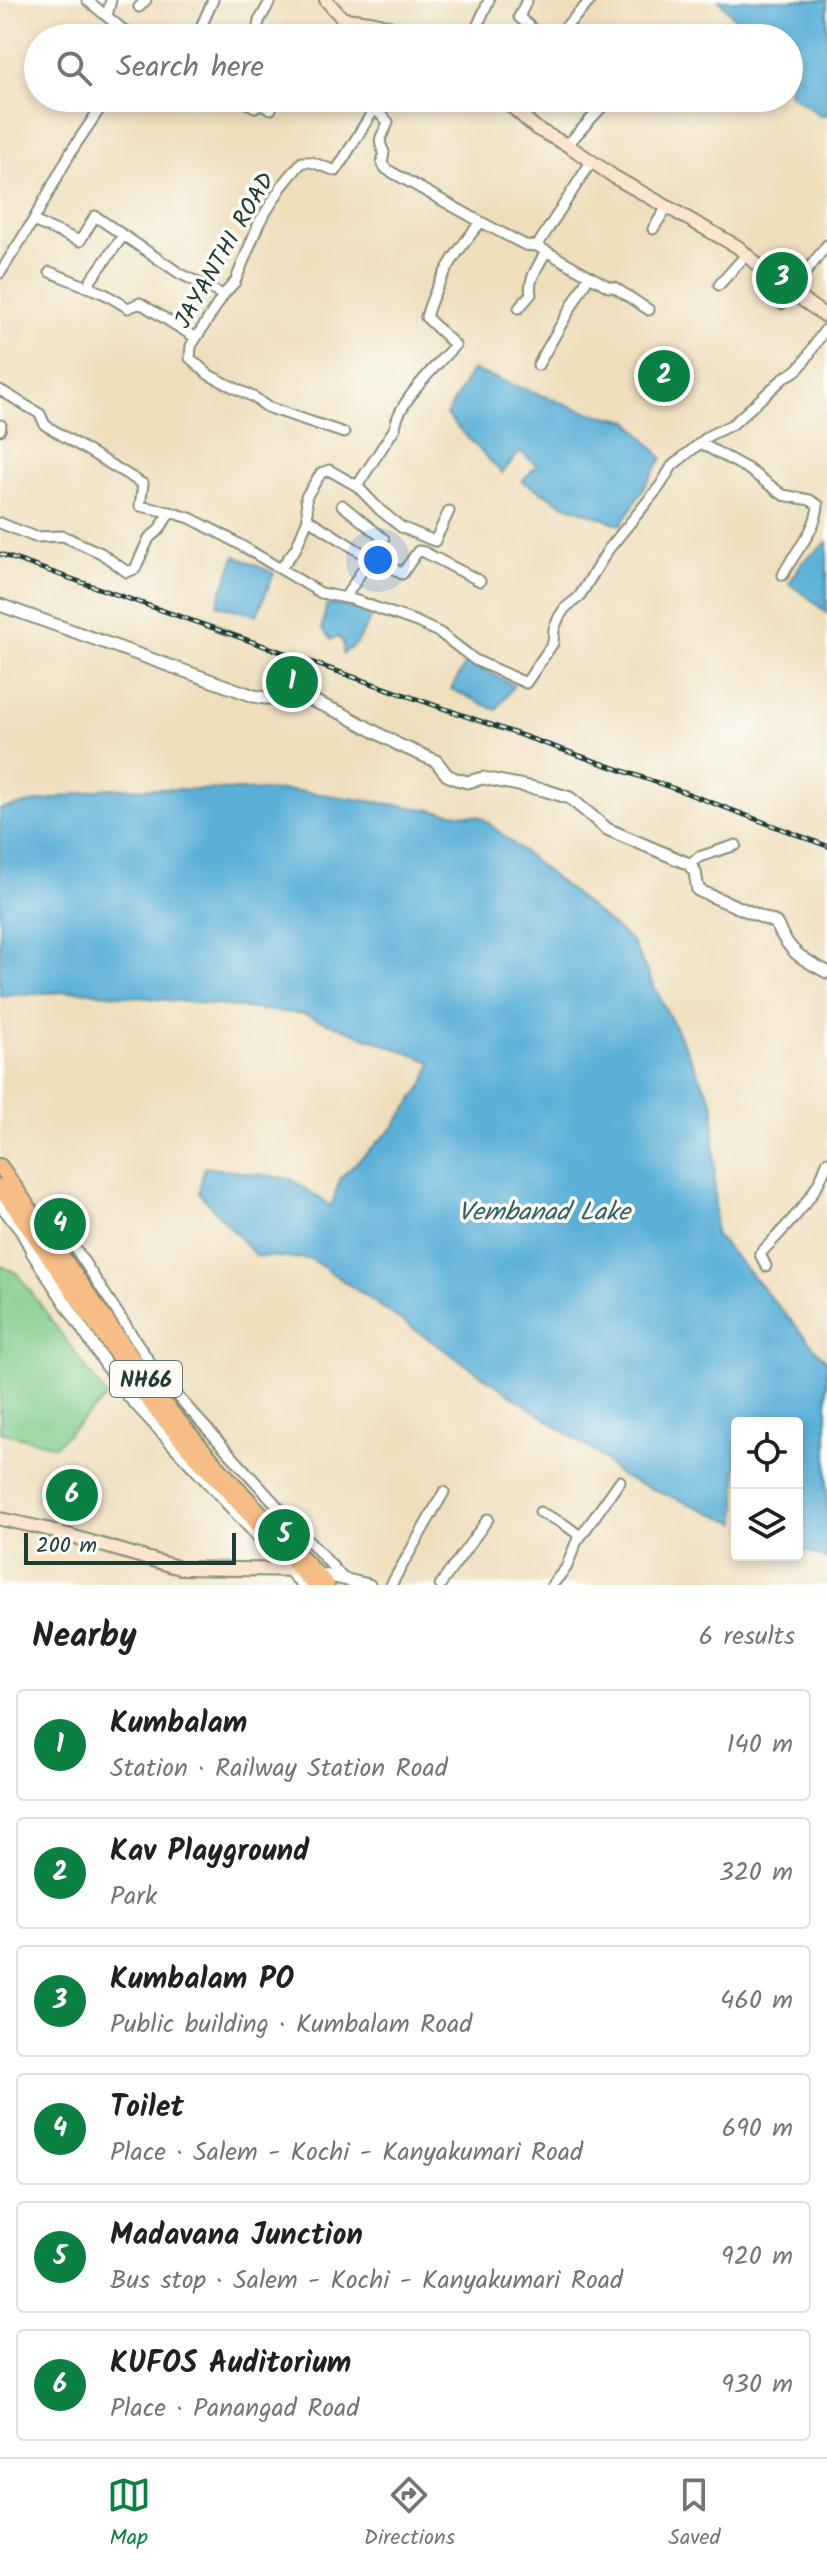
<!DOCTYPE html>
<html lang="en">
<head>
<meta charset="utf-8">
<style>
	:root { --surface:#fff; --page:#f2f2f2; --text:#202124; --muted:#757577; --line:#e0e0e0; --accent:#0b8043 }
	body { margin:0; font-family:Kalam,sans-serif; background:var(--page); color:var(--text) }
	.controls { position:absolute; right:24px; bottom:24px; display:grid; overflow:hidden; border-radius:8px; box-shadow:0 4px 12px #0003 }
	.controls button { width:72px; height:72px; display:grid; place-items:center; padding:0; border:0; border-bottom:2px solid var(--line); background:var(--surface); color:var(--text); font:40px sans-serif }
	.scale { position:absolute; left:24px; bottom:20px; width:212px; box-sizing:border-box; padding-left:8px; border:4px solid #1f3d34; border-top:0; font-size:22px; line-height:28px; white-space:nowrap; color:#1f3d34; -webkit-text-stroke:6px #fdfcf7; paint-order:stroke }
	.you { position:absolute; left:378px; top:560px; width:28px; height:28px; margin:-20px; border:6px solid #fff; border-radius:50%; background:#1a73e8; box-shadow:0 0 0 12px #1a73e833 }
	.badge { display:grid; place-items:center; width:52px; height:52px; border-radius:50%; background:var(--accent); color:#fff; font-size:26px; font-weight:700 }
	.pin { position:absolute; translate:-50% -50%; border:4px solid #fff; box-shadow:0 2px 8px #0006 }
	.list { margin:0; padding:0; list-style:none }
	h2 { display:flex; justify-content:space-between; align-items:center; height:104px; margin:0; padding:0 32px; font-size:34px }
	h2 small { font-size:26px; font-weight:400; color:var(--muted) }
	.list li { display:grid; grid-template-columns:52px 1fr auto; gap:24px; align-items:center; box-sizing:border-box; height:112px; margin:0 16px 16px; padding:0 16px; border:2px solid var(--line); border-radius:8px }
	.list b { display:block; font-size:30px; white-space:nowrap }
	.list p { margin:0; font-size:26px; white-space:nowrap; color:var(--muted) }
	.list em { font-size:26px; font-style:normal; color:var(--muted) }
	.icon { flex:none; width:44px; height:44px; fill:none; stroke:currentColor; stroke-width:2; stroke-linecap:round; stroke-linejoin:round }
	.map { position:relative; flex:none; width:827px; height:1585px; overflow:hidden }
	.search { position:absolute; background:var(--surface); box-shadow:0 4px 12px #0003; left:24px; right:24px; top:24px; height:88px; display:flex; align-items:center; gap:20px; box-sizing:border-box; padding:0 28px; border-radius:44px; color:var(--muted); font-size:30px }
	.sheet { height:872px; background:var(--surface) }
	nav { display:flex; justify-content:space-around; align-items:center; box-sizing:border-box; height:112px; border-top:2px solid var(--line); background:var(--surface); font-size:22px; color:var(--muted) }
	nav a { display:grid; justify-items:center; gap:4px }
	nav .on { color:var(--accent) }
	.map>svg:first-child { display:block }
	.green { fill:#7dca89; stroke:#4e845e; stroke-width:2 }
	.water { fill:#5cb0d8; stroke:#3e7686; stroke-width:2 }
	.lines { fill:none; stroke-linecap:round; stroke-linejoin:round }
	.minor-casing { stroke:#868e78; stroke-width:13 }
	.tertiary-casing { stroke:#868e78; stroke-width:15 }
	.secondary-casing { stroke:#868e78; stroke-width:16 }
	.trunk-casing { stroke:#868e78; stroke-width:18 }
	.minor { stroke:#fff; stroke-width:9 }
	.tertiary { stroke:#fff; stroke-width:11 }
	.secondary { stroke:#fbe5cf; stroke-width:12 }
	.trunk { stroke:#f6be86; stroke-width:14 }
	.rail-casing { stroke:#1f3d34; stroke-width:5 }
	.rail { stroke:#fdfcf7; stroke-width:2; stroke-dasharray:6; stroke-linecap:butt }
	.labels { text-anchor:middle; stroke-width:7; stroke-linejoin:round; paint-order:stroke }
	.shield { fill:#fdfcf7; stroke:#62766e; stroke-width:2 }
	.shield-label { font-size:22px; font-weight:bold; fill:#1f3d34 }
	.street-label { font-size:24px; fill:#1f3d34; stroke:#fdfcf7 }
	.water-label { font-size:26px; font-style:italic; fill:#316065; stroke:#fdfcf7 }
</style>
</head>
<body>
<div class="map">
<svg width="827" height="1585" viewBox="0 0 827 1585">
	<rect width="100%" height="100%" fill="#fdfcf7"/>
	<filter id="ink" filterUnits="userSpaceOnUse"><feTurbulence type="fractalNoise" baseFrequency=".0125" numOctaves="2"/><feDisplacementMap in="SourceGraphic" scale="16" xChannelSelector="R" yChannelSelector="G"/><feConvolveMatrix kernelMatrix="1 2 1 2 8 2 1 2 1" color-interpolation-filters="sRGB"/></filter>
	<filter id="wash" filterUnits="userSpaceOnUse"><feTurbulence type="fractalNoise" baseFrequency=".006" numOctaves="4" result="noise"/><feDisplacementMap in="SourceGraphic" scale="32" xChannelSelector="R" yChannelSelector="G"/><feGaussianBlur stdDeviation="1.8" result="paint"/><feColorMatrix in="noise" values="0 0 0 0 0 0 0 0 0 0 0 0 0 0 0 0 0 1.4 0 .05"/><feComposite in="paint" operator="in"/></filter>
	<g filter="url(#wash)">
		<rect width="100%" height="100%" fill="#eedebc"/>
		<path class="green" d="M 0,1265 L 18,1274 L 107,1397 L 55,1446 L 0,1432 Z"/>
		<path class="water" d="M 719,0 L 827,0 L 827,115 L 820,115 L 789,93 L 789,38 L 752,38 Z
			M 472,370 L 587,412 L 629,421 L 662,458 L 621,525 L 563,504 L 522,481 L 537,465 L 520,452 L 502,473 L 446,415 Z
			M 827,542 L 827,613 L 807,596 L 789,584 L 801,564 Z
			M 235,556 L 274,573 L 257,615 L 217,605 Z
			M 330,604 L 357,609 L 371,617 L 357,643 L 343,654 L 343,643 L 337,636 L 331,640 L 322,629 L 326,607 Z
			M 467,661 L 514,685 L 496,710 L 451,689 Z
			M 108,788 L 299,791 L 481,817 L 632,942 L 714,1105 L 715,1234 L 827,1362 L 827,1559 L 797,1547 L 797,1423 L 737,1423 L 737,1523 L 620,1476 L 599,1455 L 311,1259 L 256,1256 L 199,1193 L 204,1167 L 291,1179 L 331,1206 L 341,1177 L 392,1129 L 424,1084 L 432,1062 L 304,1014 L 79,991 L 0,996 L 0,809 Z"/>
	</g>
	<g filter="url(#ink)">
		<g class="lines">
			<defs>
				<path id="minor" d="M 87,0 L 133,38
					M 527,0 L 519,17 L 543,38
					M 139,7 L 146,0
					M 107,16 L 111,0
					M 196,38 L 213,0
					M 256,38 L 259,21 L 271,0
					M 472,38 L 489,0
					M 555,38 L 591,0
					M 238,98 L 255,107 L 261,105 L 271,109
					M 378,103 L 377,111 L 388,122 C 385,135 375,136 384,152 L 382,163 L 386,169 L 481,222
					M 567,145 L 602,107 L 620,98
					M 33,221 L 80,241 L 95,216 L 179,273 L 223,295
					M 653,229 L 667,207
					M 537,246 L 609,287 L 614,287 L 649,310
					M 50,272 L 105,294 L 128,308 L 140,303 L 196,338
					M 0,273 L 33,221 L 72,150 L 107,98
					M 719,285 L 746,255
					M 86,287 L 123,236
					M 781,304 L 827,245
					M 519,308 L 531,294 C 527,280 540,264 546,251
					M 538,365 L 589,276
					M 0,390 L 40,414 L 45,425 L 143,484 L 140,506 L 170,512
					M 0,430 L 1,425
					M 344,433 L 267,407 L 255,398 L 209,375 L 190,358 L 191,346 L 224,294 L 235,282 L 259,223 L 282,186 L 302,162 L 311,162 L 336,171 L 381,98
					M 700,443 L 748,469 L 783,495 L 810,500 L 818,505 C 816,533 794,551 783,575
					M 357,486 L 380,510 L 401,527 L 432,540 L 435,541 L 449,511
					M 308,519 L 370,558 L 384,539 L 342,505
					M 0,523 L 35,537 L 63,536 L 101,553 L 127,572 L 135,569 L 149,538 L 159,530 L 170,512 L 190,518 L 225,536 L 321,593 L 351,599 L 417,622 L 440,633 L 475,660 L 526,683 L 553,643 L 554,629 L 559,617 L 565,608 L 579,597 L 608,550 L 660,486 L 672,466 L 710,435 L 733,424 L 786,376 C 807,369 812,343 827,328
					M 281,568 L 296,548 L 308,519 L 306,497 L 321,473 L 329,470 L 357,486 L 395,428 C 397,403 438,364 455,345 L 426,317 C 436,281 457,250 481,222 L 525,245 L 537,246 L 591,162
					M 345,598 L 370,558 L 379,559 L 402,574 L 418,551 L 424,552 L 480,581
					M 689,864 L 699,857 L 736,845
					M 0,1205 L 21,1232 L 32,1252
					M 73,1245 L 159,1376 L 343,1578
					M 766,1266 L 760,1254 C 785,1227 817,1198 827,1162
					M 540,1512 L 564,1524 L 580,1536
					M 391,1585 L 444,1492
					M 440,1585 L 488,1519
					M 552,1585 L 566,1568 L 576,1543 L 620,1481"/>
				<path id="tertiary" d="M 0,605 L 254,696 L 265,698 L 306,698 L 343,714 L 399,745 L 436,761 L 447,775 L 456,779 L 467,782 L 483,778 L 544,790 L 570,798 L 607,829 L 689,864 L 695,872 L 698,890 L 702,892 L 776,923 C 789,952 800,958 827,972
					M 32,1252 L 122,1389 L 303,1585
					M 316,1573 L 369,1585"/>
				<path id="secondary" d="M 326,0 L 343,19 C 369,21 389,24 412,38
					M 502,98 L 537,129 L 569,146 L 616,178 L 738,247 L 774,280 L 827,317
					M 0,1519 L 47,1529 L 180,1568 L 300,1570"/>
				<path id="trunk" d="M 0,1166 L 161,1400 L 218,1467 L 327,1585
					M 0,1187 L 154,1408 L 194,1455 L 314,1585"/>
			</defs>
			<use href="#minor" class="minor-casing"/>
			<use href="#tertiary" class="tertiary-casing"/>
			<use href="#secondary" class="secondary-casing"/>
			<use href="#trunk" class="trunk-casing"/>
			<use href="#minor" class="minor"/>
			<use href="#tertiary" class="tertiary"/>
			<use href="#secondary" class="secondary"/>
			<use href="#trunk" class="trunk"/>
			<defs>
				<path id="rail" d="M 0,554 L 681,791 L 827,846"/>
			</defs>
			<use href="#rail" class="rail-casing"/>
			<use href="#rail" class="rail"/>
		</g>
	</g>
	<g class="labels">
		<rect class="shield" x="110" y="1361" width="72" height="36" rx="6"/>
		<g class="shield-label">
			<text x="146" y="1387">NH66</text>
		</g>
		<g class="street-label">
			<text transform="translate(224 250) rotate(-60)" y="8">JAYANTHI ROAD</text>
		</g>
		<g class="water-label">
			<text x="544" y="1220">Vembanad Lake</text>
		</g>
	</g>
</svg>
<div class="controls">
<button><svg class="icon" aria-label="locate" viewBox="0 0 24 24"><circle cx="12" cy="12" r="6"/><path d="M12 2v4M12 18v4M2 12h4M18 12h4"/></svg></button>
<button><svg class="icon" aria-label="layers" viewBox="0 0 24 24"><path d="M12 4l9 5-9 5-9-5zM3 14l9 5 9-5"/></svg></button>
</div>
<div class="scale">200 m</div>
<div class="you"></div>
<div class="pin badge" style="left:292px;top:682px">1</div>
<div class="pin badge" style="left:664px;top:376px">2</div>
<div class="pin badge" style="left:782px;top:278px">3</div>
<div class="pin badge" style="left:60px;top:1224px">4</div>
<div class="pin badge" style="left:284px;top:1535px">5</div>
<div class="pin badge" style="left:72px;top:1495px">6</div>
<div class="search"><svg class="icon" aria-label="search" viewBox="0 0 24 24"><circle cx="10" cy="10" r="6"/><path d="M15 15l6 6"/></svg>Search here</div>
</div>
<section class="sheet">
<h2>Nearby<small>6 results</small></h2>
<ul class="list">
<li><span class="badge">1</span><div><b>Kumbalam</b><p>Station · Railway Station Road</p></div><em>140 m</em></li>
<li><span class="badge">2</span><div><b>Kav Playground</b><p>Park</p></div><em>320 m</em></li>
<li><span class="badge">3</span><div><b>Kumbalam PO</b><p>Public building · Kumbalam Road</p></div><em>460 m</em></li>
<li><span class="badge">4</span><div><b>Toilet</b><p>Place · Salem - Kochi - Kanyakumari Road</p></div><em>690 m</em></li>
<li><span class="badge">5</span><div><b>Madavana Junction</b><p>Bus stop · Salem - Kochi - Kanyakumari Road</p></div><em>920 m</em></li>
<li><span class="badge">6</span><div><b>KUFOS Auditorium</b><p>Place · Panangad Road</p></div><em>930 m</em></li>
</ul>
</section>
<nav>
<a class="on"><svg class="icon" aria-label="map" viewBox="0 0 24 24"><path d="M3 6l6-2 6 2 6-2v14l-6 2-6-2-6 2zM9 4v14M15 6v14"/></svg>Map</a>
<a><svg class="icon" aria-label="directions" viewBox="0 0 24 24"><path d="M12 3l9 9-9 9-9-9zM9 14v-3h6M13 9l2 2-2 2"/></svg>Directions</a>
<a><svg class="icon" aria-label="saved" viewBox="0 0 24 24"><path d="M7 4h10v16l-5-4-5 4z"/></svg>Saved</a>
</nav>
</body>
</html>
